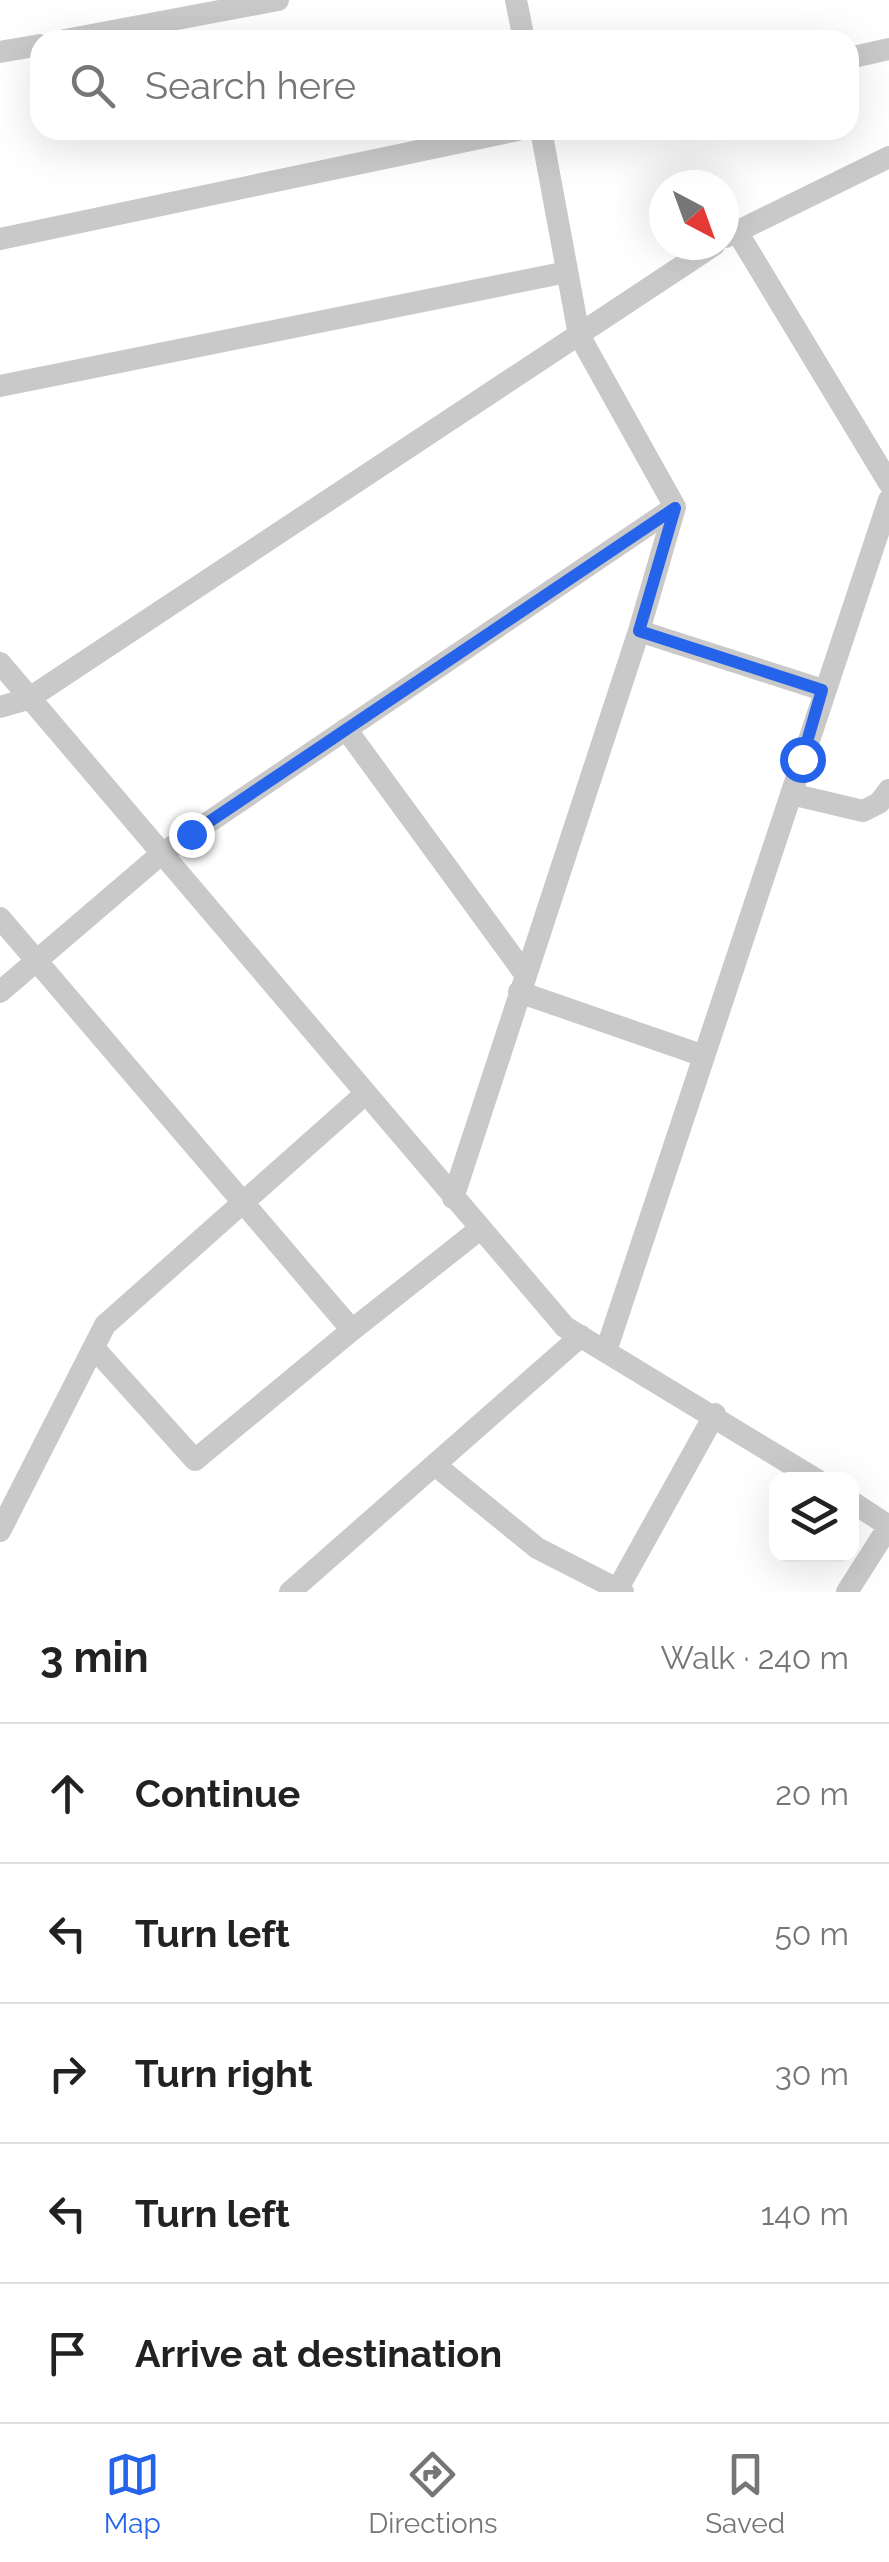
<!DOCTYPE html>
<html lang="en">
<head>
<meta charset="utf-8">
<style>
	:root { --surface:#fff; --page:#f6f6f6; --text:#222; --muted:#767676; --line:#e0e0e0; --accent:#2563eb }
	body { margin:0; font-family:Raleway,sans-serif; background:var(--page); color:var(--text) }
	.controls { position:absolute; right:30px; bottom:30px; display:grid; overflow:hidden; border-radius:20px; box-shadow:0 10px 40px #0002 }
	.controls button { width:90px; height:90px; display:grid; place-items:center; padding:0; border:0; border-bottom:2px solid var(--line); background:var(--surface); color:var(--text); font:50px sans-serif }
	.compass { position:absolute; left:649px; top:170px; width:90px; height:90px; border-radius:50%; background:var(--surface); box-shadow:0 10px 40px #0002; rotate:139deg }
	.stop { position:absolute; width:30px; height:30px; margin:-22px; border:8px solid #2563eb; border-radius:50%; background:#fff }
	.stop.end { background:#2563eb; border-color:#fff; box-shadow:0 2px 10px #0008 }
	.list { margin:0; padding:0; list-style:none }
	h2 { display:flex; justify-content:space-between; align-items:center; height:130px; margin:0; padding:0 40px; font-size:42px }
	h2 small { font-size:32px; font-weight:400; color:var(--muted) }
	.list li { display:grid; grid-template-columns:65px 1fr auto; gap:30px; align-items:center; box-sizing:border-box; height:140px; padding:0 40px; border-top:2px solid var(--line) }
	.list b { display:block; font-size:38px; white-space:nowrap }
	.list em { font-size:32px; font-style:normal; color:var(--muted) }
	.icon { flex:none; width:55px; height:55px; fill:none; stroke:currentColor; stroke-width:2; stroke-linecap:round; stroke-linejoin:round }
	.map { position:relative; flex:none; width:889px; height:1592px; overflow:hidden }
	.search { position:absolute; background:var(--surface); box-shadow:0 10px 40px #0002; left:30px; right:30px; top:30px; height:110px; display:flex; align-items:center; gap:25px; box-sizing:border-box; padding:0 35px; border-radius:30px; color:var(--muted); font-size:38px }
	.sheet { height:830px; background:var(--surface) }
	nav { display:flex; justify-content:space-around; align-items:center; box-sizing:border-box; height:140px; border-top:2px solid var(--line); background:var(--surface); font-size:28px; color:var(--muted) }
	nav a { display:grid; justify-items:center; gap:5px }
	nav .on { color:var(--accent) }
	.map>svg:first-child { display:block }
	.lines { fill:none; stroke-linecap:round; stroke-linejoin:round }
	.street { stroke:#c9c9c9; stroke-width:22 }
	.route { stroke:#2563eb; stroke-width:12 }
</style>
</head>
<body>
<div class="map">
<svg width="889" height="1592" viewBox="0 0 889 1592">
	<rect width="100%" height="100%" fill="#fff"/>
	<g class="lines">
		<path class="street" d="M 516,0 L 524,40
			M 65,40 L 278,0
			M 0,52 L 40,45
			M 849,58 L 889,49
			M 736,230 L 889,483
			M 726,237 L 889,157
			M 0,239 L 518,130
			M 0,386 L 567,272
			M 639,631 L 823,690
			M 0,663 L 565,1327 L 817,1480
			M 0,707 L 28,699 L 714,245
			M 346,729 L 525,974
			M 791,794 L 863,811 L 879,803 L 889,790
			M 0,918 L 352,1330 L 480,1229
			M 0,992 L 160,855 L 675,507
			M 519,992 L 704,1056
			M 453,1198 L 639,631 L 675,507 L 579,335 L 541,130
			M 94,1348 L 195,1460 L 352,1330
			M 606,1351 L 889,500
			M 435,1465 L 537,1548 L 623,1592
			M 852,1502 L 889,1526
			M 0,1531 L 105,1325 L 364,1095
			M 290,1592 L 581,1336
			M 616,1592 L 715,1414
			M 847,1592 L 889,1526"/>
	</g>
	<g class="lines">
		<path class="route" d="M 191,834 L 675,508 L 639,631 L 822,690 L 802,759"/>
	</g>
</svg>
<div class="controls">
<button><svg class="icon" aria-label="layers" viewBox="0 0 24 24"><path d="M12 4l9 5-9 5-9-5zM3 14l9 5 9-5"/></svg></button>
</div>
<svg class="compass" viewBox="-18 -18 36 36"><path d="M0-13l5 13h-10z" fill="#e53935"/><path d="M0 13l5-13h-10z" fill="#767676"/></svg>
<div class="stop" style="left:802px;top:759px"></div>
<div class="stop end" style="left:191px;top:834px"></div>
<div class="search"><svg class="icon" aria-label="search" viewBox="0 0 24 24"><circle cx="10" cy="10" r="6"/><path d="M15 15l6 6"/></svg>Search here</div>
</div>
<section class="sheet">
<h2>3 min<small>Walk · 240 m</small></h2>
<ul class="list">
<li><svg class="icon" aria-label="ahead" viewBox="0 0 24 24"><path d="M12 20V5M6 11l6-6 6 6"/></svg><div><b>Continue</b></div><em>20 m</em></li>
<li><svg class="icon" aria-label="left" viewBox="0 0 24 24"><path d="M17 20v-9H6M10 6l-5 5 5 5"/></svg><div><b>Turn left</b></div><em>50 m</em></li>
<li><svg class="icon" aria-label="right" viewBox="0 0 24 24"><path d="M7 20v-9h11M14 6l5 5-5 5"/></svg><div><b>Turn right</b></div><em>30 m</em></li>
<li><svg class="icon" aria-label="left" viewBox="0 0 24 24"><path d="M17 20v-9H6M10 6l-5 5 5 5"/></svg><div><b>Turn left</b></div><em>140 m</em></li>
<li><svg class="icon" aria-label="arrive" viewBox="0 0 24 24"><path d="M6 21V4h12l-3 4 3 4H6"/></svg><div><b>Arrive at destination</b></div></li>
</ul>
</section>
<nav>
<a class="on"><svg class="icon" aria-label="map" viewBox="0 0 24 24"><path d="M3 6l6-2 6 2 6-2v14l-6 2-6-2-6 2zM9 4v14M15 6v14"/></svg>Map</a>
<a><svg class="icon" aria-label="directions" viewBox="0 0 24 24"><path d="M12 3l9 9-9 9-9-9zM9 14v-3h6M13 9l2 2-2 2"/></svg>Directions</a>
<a><svg class="icon" aria-label="saved" viewBox="0 0 24 24"><path d="M7 4h10v16l-5-4-5 4z"/></svg>Saved</a>
</nav>
</body>
</html>
